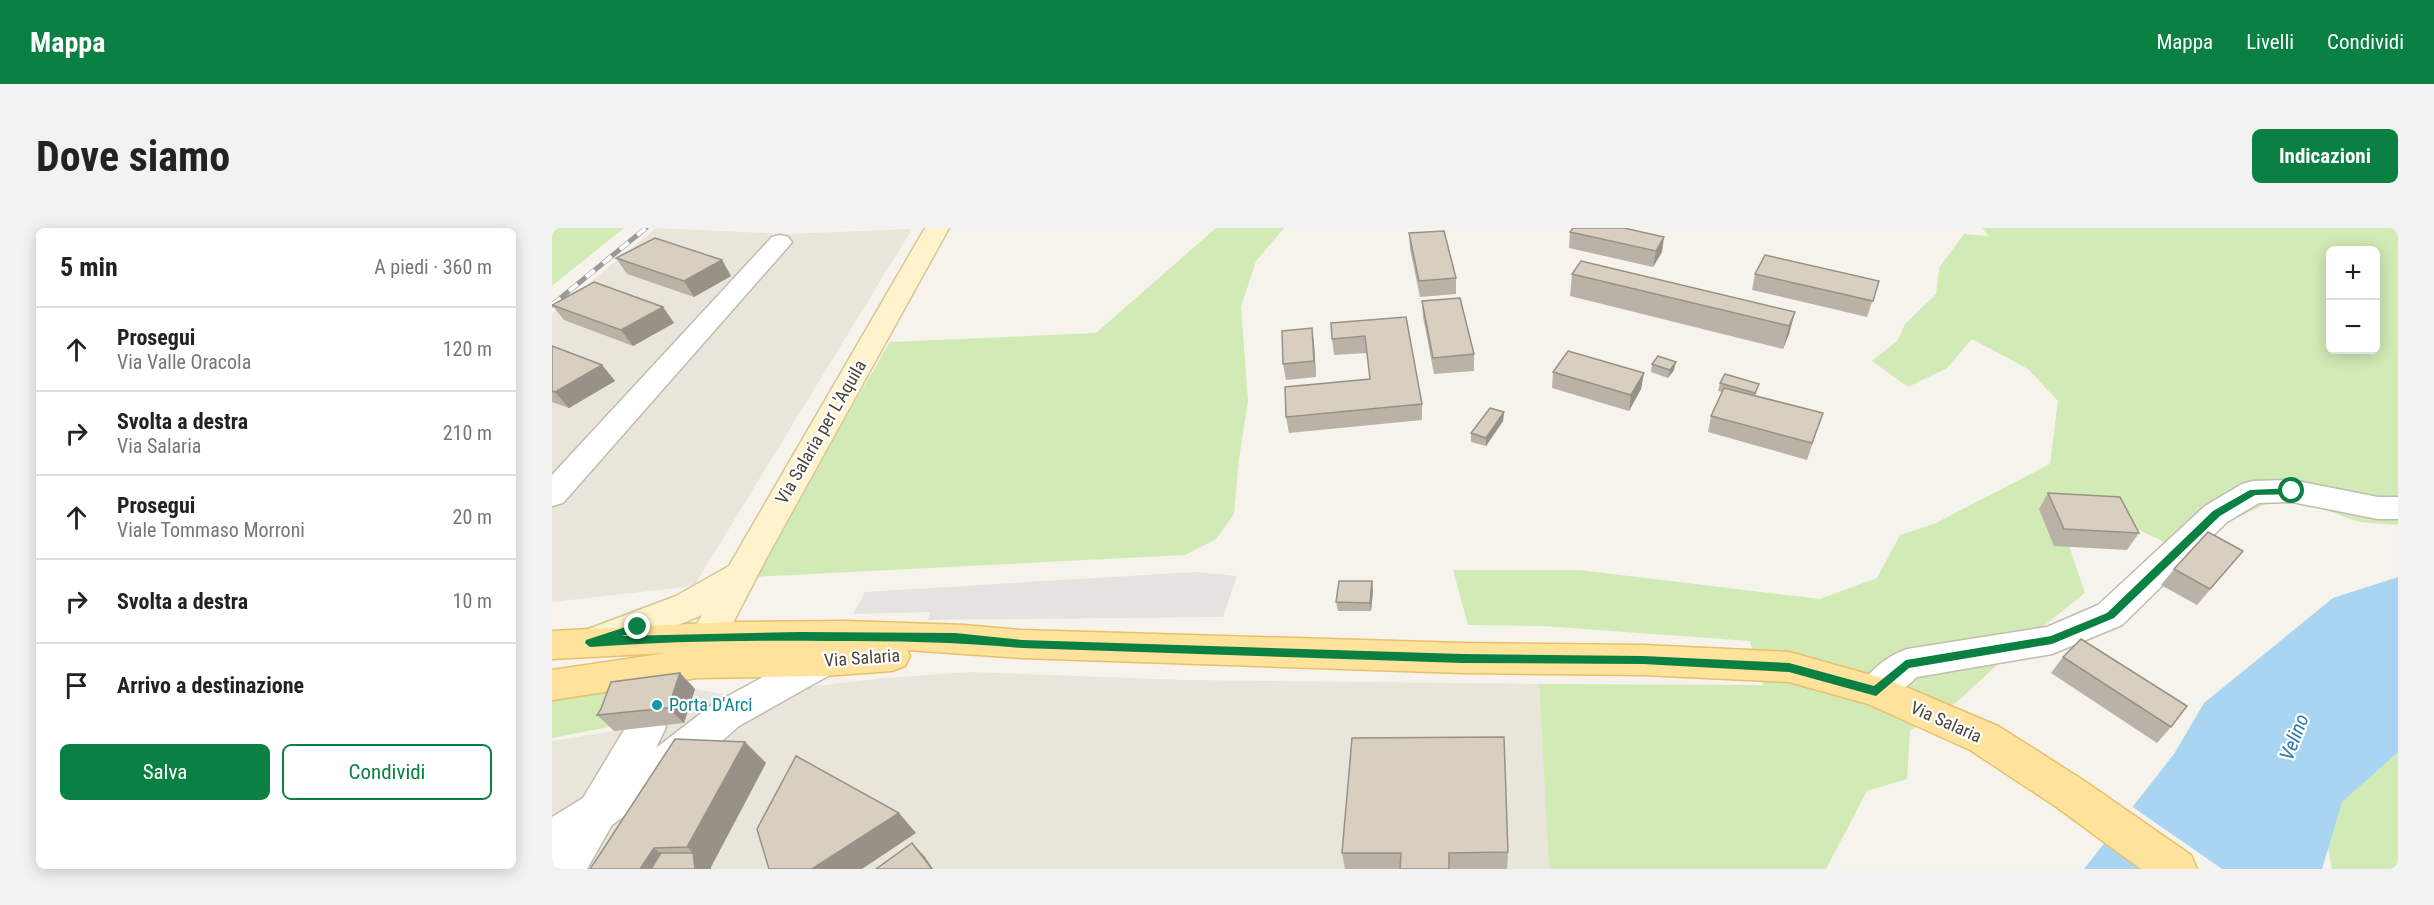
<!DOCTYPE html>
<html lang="it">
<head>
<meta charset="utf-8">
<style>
	:root { --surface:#fff; --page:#f2f2f2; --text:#222; --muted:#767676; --line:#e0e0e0; --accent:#0b8043 }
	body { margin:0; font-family:"Roboto Condensed",sans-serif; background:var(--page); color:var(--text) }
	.controls { position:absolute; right:18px; top:18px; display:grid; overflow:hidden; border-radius:9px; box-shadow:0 3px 15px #0003 }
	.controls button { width:54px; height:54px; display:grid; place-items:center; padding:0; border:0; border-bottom:2px solid var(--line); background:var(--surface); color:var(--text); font:30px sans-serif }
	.stop { position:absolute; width:18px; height:18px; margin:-14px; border:4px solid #0b8043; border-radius:50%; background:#fff }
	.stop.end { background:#0b8043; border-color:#fff; box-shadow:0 2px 6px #0008 }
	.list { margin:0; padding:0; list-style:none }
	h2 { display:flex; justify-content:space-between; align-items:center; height:78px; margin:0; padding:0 24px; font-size:26px }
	h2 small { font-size:20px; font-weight:400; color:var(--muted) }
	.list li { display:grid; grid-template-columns:39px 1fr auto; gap:18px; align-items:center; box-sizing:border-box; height:84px; padding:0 24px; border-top:2px solid var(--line) }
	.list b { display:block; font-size:22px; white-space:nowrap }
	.list p { margin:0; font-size:20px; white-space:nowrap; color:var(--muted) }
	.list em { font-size:20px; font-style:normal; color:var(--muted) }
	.actions { display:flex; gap:12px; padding:18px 24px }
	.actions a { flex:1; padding:14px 0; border:2px solid var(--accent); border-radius:9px; text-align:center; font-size:21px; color:var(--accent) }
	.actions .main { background:var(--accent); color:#fff }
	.icon { flex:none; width:33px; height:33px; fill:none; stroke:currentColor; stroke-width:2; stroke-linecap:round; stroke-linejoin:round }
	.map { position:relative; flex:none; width:1846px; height:641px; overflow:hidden; border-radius:9px }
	header { display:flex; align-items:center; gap:36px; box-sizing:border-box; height:84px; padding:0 30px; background:var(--accent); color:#fff }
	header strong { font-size:28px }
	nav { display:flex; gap:33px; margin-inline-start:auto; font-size:21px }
	.intro { display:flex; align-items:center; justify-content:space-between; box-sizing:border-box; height:144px; padding:0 36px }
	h1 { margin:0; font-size:42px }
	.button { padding:15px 27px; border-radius:9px; background:var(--accent); color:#fff; font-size:21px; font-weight:700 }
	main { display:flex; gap:36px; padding:0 36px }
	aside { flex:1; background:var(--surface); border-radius:9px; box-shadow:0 3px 15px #0003 }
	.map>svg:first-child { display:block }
	.residential { fill:#eae5da }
	.green { fill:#d2eab5; fill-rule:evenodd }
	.parking { fill:#e5e3e0 }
	.water { fill:#a9d4f2 }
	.pier { fill:#f6f3ec }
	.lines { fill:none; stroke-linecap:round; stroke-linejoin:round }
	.street-casing { stroke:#c2bbae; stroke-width:3 }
	.secondary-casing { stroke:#d6c79b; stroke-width:3 }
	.primary-casing { stroke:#e6c16a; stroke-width:3 }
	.street { fill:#fff; fill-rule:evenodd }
	.secondary { fill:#fff3cd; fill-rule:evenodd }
	.primary { fill:#ffe39c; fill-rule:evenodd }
	.rail-casing { stroke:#9a9a9a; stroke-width:5 }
	.rail { stroke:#fff; stroke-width:4; stroke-dasharray:11; stroke-linecap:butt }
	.wall { fill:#bab2a6 }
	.shaded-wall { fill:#979187 }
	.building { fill:#d8cfc1; stroke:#979187; stroke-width:1.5 }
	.route { fill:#0b8043 }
	.culture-dot { fill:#0f9aa8; stroke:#fff; stroke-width:2 }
	.labels { text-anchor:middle; stroke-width:4.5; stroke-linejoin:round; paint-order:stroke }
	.street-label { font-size:18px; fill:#4b4439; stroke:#fff }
	.culture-label { font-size:18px; fill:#0d838f; stroke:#fff; text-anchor:start }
	.water-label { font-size:20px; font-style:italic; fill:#2e7ab2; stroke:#fff }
</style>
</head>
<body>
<header>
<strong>Mappa</strong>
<nav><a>Mappa</a><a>Livelli</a><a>Condividi</a></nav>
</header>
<div class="intro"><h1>Dove siamo</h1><a class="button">Indicazioni</a></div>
<main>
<aside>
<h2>5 min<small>A piedi · 360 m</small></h2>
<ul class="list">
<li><svg class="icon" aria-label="ahead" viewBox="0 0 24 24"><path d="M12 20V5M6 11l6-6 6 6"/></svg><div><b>Prosegui</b><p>Via Valle Oracola</p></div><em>120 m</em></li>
<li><svg class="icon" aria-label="right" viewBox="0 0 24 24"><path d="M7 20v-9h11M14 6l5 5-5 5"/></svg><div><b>Svolta a destra</b><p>Via Salaria</p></div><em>210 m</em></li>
<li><svg class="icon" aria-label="ahead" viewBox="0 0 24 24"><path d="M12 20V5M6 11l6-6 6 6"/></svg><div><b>Prosegui</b><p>Viale Tommaso Morroni</p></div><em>20 m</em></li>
<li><svg class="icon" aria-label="right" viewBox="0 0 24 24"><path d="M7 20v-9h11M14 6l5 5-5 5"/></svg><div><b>Svolta a destra</b></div><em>10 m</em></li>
<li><svg class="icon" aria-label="arrive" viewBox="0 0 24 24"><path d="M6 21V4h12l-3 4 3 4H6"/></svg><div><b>Arrivo a destinazione</b></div></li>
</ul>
<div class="actions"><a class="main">Salva</a><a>Condividi</a></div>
</aside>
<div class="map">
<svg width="1846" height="641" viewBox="0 0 1846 641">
	<rect width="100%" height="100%" fill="#f6f3ec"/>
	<path class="residential" d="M 104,0 L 236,6 L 360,1 L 142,358 L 0,374 L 0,86 Z
		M 419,444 L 634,452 L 987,456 L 997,641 L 0,641 L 0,513 L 62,503 L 76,470 L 143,461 L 198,471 L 263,458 L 332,450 Z"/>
	<path class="green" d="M 0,0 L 72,0 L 0,58 Z
		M 664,0 L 732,0 L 704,33 L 689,79 L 696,173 L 687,231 L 682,286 L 664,311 L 633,327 L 200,349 L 338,114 L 544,105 Z
		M 1430,0 L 1846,0 L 1846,297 L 1807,294 L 1732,267 L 1633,315 L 1619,317 L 1544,282 L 1513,306 L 1533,365 L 1459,424 L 1405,474 L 1358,503 L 1355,551 L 1315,563 L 1274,641 L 997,641 L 987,456 L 1211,457 L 1198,413 L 990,398 L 916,397 L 901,342 L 1027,342 L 1268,371 L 1325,350 L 1348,307 L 1384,295 L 1498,236 L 1506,173 L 1476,141 L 1420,111 L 1395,140 L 1356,159 L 1320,133 L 1346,112 L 1353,96 L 1384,66 L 1387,40 L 1412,6 L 1437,8 ZM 1778,22 L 1824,22 L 1824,122 L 1778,122 Z
		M 50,460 L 76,470 L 67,497 L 0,510 L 0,468 Z
		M 1846,518 L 1846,641 L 1780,641 L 1774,608 L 1790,574 Z"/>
	<path class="parking" d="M 643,344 L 685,348 L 671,389 L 376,392 L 378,384 L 301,386 L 313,364 Z"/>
	<path class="water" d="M 1846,349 L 1846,524 L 1790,574 L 1770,641 L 1532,641 L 1622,526 L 1652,475 L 1781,370 Z"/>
	<path class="pier" d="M 1578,577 L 1670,641 L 1594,641 L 1552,611 Z"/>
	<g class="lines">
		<defs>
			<path id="street" d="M 228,7 L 236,9 L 240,14 L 236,19 L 11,275 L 0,278 L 0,247 L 220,9 Z
				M 1740,252 L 1826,269 L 1846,269 L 1846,291 L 1826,291 L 1740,274 L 1707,275 L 1675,294 L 1570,397 L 1500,426 L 1365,449 L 1337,474 L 1324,478 L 1311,474 L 1305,463 C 1315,444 1335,428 1355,421 L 1495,399 L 1546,377 L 1653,278 L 1690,256 L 1701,253 Z
				M 272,418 L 285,423 L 290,433 L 285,443 L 187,498 L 152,529 L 60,597 L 35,641 L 0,641 L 0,589 L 31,570 L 81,487 L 95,483 L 109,487 L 114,499 L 104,520 L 161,476 L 259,423 Z"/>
			<path id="secondary" d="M 373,0 L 397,0 L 214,331 L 168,420 L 155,424 L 142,420 L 137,410 L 150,387 L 112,403 L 44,427 L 31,423 L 26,413 L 31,403 L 124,368 L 177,338 Z"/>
			<path id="primary" d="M 294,393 L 412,397 L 470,402 L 910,415 L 1091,417 L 1237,424 L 1337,452 L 1446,498 L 1531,552 L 1639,627 L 1645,641 L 1589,641 L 1503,578 L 1418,522 L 1316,476 L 1237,454 L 1091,447 L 910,445 L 470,430 L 355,422 L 358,428 L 353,438 L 340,443 L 272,448 L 145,450 L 0,472 L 0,442 L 115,425 L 0,431 L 0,403 L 176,394 Z"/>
		</defs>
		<use href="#street" class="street-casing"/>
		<use href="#secondary" class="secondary-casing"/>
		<use href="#primary" class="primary-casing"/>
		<use href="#street" class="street"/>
		<use href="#secondary" class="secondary"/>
		<use href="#primary" class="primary"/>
		<defs>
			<path id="rail" d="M 0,77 L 94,0"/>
		</defs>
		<use href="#rail" class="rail-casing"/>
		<use href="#rail" class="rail"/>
	</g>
	<path class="wall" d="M 1018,4 L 1110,24 L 1101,39 L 1017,20 Z
		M 857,5 L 904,50 L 904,66 L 868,69 L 858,21 Z
		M 64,30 L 170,32 L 179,48 L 142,69 L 75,46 Z
		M 1020,46 L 1243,84 L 1237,106 L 1231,121 L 1018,68 Z
		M 1203,46 L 1327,53 L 1315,89 L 1200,62 Z
		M 870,73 L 922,126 L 922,143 L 882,146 L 871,89 Z
		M 0,77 L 111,79 L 122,95 L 81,118 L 12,92 Z
		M 854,89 L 870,176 L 870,192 L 737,205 L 734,189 L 818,151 L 815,125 L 782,127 L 780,111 Z
		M 760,100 L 762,116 L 764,149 L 734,152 L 731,136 Z
		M 0,118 L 50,137 L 63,153 L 17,180 L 0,174 Z
		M 1100,136 L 1122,142 L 1116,150 L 1099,144 Z
		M 1001,144 L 1092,145 L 1089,161 L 1077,183 L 1000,160 Z
		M 1168,155 L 1205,164 L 1203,168 L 1271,185 L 1255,232 L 1156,204 L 1159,188 L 1170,164 L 1166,163 Z
		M 952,184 L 951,193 L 934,218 L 919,214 L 919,205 Z
		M 1496,265 L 1587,305 L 1575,322 L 1502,318 L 1487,281 Z
		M 1691,323 L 1645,377 L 1609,357 L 1622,341 Z
		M 821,362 L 819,383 L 786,383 L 784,374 Z
		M 1511,429 L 1619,499 L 1605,515 L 1499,445 Z
		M 128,445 L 143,461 L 132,495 L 62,503 L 45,487 Z
		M 193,514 L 214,535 L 159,639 L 159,641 L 38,641 Z
		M 956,624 L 955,641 L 793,641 L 790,625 Z"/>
	<path class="shaded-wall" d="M 1112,9 L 1110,24 L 1101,39 L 1104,23 Z
		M 170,32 L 179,48 L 142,69 L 132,53 Z
		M 111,79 L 122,95 L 81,118 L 69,102 Z
		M 1243,84 L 1237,106 L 1231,121 L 1237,98 Z
		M 760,100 L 762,116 L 764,149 L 762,133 Z
		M 1124,134 L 1122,142 L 1116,150 L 1118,142 Z
		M 50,137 L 63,153 L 17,180 L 3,164 Z
		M 1092,145 L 1089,161 L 1077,183 L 1079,167 Z
		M 952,184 L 951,193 L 934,218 L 934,210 Z
		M 820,353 L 821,362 L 819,383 L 818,375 Z
		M 128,445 L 143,461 L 132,495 L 116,480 Z
		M 193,514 L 214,535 L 159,639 L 159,641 L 143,641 L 141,625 L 135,619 Z
		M 347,585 L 364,605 L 310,641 L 260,641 Z
		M 360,615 L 373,629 L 381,641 L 380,641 Z
		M 102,620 L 127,640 L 126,641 L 88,641 Z"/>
	<path class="building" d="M 1021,0 L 1072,0 L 1112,9 L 1104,23 L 1018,4 Z
		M 892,3 L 904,50 L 867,53 L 857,5 Z
		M 103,10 L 170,32 L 132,53 L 64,30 Z
		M 1213,27 L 1327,53 L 1321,73 L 1203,46 Z
		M 1029,33 L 1243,84 L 1237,98 L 1020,46 Z
		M 42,54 L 111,79 L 69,102 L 0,77 Z
		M 908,70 L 922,126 L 881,130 L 870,73 Z
		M 854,89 L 870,176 L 734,189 L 733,159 L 818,151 L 813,108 L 780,111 L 779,95 Z
		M 760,100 L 762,133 L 731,136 L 730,103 Z
		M 0,118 L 50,137 L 3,164 L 0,163 Z
		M 1016,123 L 1092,145 L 1079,167 L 1001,144 Z
		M 1106,128 L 1124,134 L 1118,142 L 1100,136 Z
		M 1173,146 L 1207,156 L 1203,165 L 1168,155 Z
		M 1172,160 L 1271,185 L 1260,215 L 1159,188 Z
		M 938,180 L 952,184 L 934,210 L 919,205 Z
		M 1496,265 L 1568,269 L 1587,305 L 1512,301 Z
		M 1656,304 L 1691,323 L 1658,361 L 1622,341 Z
		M 787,353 L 820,353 L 818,375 L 784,374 Z
		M 1529,411 L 1635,478 L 1619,499 L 1511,429 Z
		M 128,445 L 116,480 L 45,487 L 49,481 L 59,454 Z
		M 952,509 L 956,624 L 897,625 L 897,641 L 848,641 L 849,625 L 790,625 L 800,510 Z
		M 123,511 L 193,514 L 135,619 L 102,620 L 88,641 L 38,641 L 48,626 Z
		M 244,528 L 347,585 L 260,641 L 217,641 L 205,601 Z
		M 360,615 L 380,641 L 324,641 Z
		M 109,625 L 141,625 L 143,641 L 99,641 Z"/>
	<path class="route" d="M 1740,260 L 1743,261 L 1743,266 L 1703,267 L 1668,288 L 1562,390 L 1500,416 L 1357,440 L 1324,468 L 1237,444 L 1091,436 L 910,435 L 470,420 C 406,414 343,413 279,413 C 199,412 118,413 38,419 L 33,415 L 34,412 L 86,395 L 89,396 L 89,402 L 70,408 L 247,404 L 403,405 L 470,412 L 910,426 L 1091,428 L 1237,435 L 1322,458 L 1354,432 L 1499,408 L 1555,385 L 1661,283 L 1698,262 Z"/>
	<circle class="culture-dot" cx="105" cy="477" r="6"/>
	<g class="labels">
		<g class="street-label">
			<text transform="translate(269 204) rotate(-60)" y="6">Via Salaria per L'Aquila</text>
			<text transform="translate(310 430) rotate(-4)" y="6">Via Salaria</text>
			<text transform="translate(1394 494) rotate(24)" y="6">Via Salaria</text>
		</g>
		<g class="culture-label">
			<text x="117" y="483">Porta D'Arci</text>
		</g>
		<g class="water-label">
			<text transform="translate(1742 509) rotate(-69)" y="7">Velino</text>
		</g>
	</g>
</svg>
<div class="controls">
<button>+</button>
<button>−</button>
</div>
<div class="stop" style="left:1740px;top:263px"></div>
<div class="stop end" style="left:86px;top:399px"></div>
</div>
</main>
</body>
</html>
